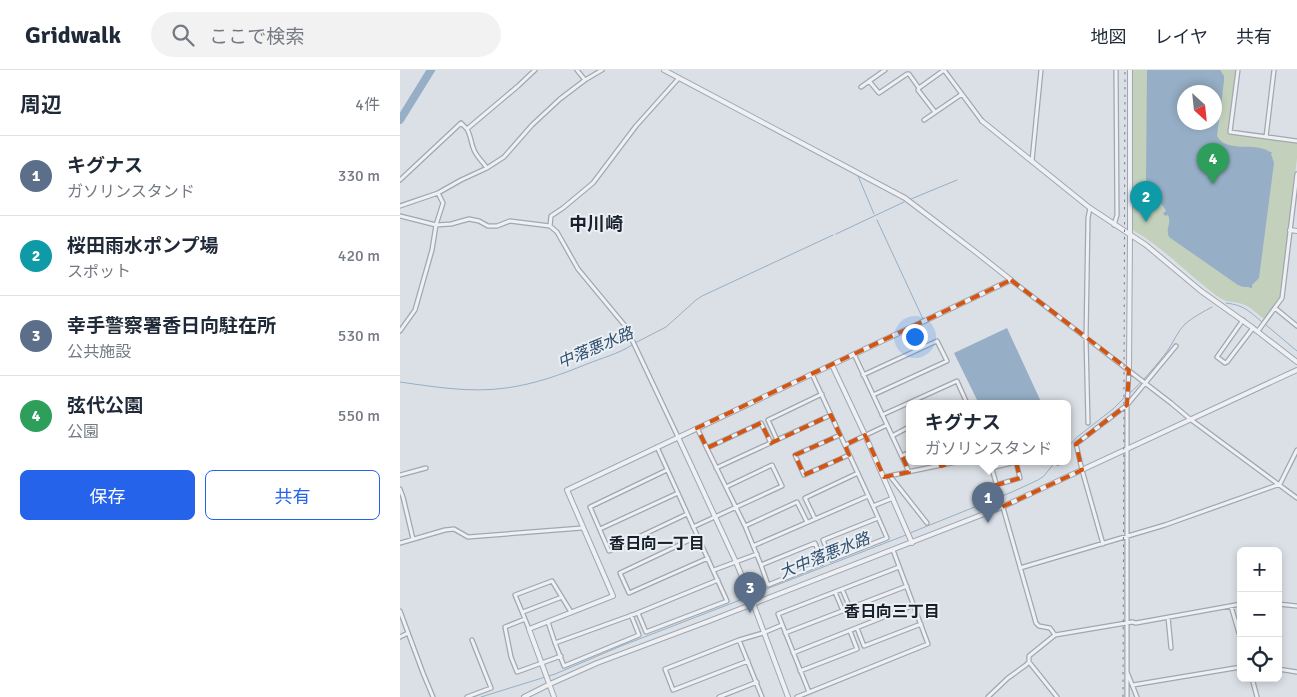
<!DOCTYPE html>
<html lang="ja">
<head>
<meta charset="utf-8">
<style>
	:root { --surface:#fff; --page:#f2f2f3; --text:#1f2937; --muted:#747a83; --line:#e0e1e3; --accent:#2563eb }
	body { margin:0; font-family:Signika,"Noto Sans JP",sans-serif; background:var(--page); color:var(--text) }
	.controls { position:absolute; right:15px; bottom:15px; display:grid; overflow:hidden; border-radius:8px; box-shadow:0 2px 8px #0003 }
	.controls button { width:45px; height:45px; display:grid; place-items:center; padding:0; border:0; border-bottom:1px solid var(--line); background:var(--surface); color:var(--text); font:25px sans-serif }
	.compass { position:absolute; left:777px; top:15px; width:45px; height:45px; border-radius:50%; background:var(--surface); box-shadow:0 2px 8px #0003; rotate:153deg }
	.you { position:absolute; left:514px; top:266px; width:18px; height:18px; margin:-12px; border:4px solid #fff; border-radius:50%; background:#1a73e8; box-shadow:0 0 0 8px #1a73e833 }
	.badge { display:grid; place-items:center; width:32px; height:32px; border-radius:50%; background:var(--accent); color:#fff; font-size:16px; font-weight:700 }
	.pin { position:absolute; translate:-50% -41px; filter:drop-shadow(0 1px 2px #0008) }
	.pin::after { content:''; position:absolute; top:26px; width:18px; height:15px; background:inherit; clip-path:polygon(0 0,100% 0,50% 100%) }
	.popup { position:absolute; left:506px; top:330px; width:165px; height:65px; box-sizing:border-box; display:grid; place-content:center; border-radius:8px; background:var(--surface); filter:drop-shadow(0 1px 4px #0005); font-size:16px; white-space:nowrap; color:var(--muted) }
	.popup b { font-size:19px; color:var(--text) }
	.popup::after { content:''; position:absolute; left:50%; top:100%; margin-left:-10px; border:10px solid transparent; border-top-color:var(--surface) }
	.list { margin:0; padding:0; list-style:none }
	h2 { display:flex; justify-content:space-between; align-items:center; height:65px; margin:0; padding:0 20px; font-size:21px }
	h2 small { font-size:16px; font-weight:400; color:var(--muted) }
	.list li { display:grid; grid-template-columns:32px 1fr auto; gap:15px; align-items:center; box-sizing:border-box; height:80px; padding:0 20px; border-top:1px solid var(--line) }
	.list b { display:block; font-size:19px; white-space:nowrap }
	.list p { margin:0; font-size:16px; white-space:nowrap; color:var(--muted) }
	.list em { font-size:16px; font-style:normal; color:var(--muted) }
	.actions { display:flex; gap:10px; padding:15px 20px }
	.actions a { flex:1; padding:11px 0; border:1px solid var(--accent); border-radius:8px; text-align:center; font-size:18px; color:var(--accent) }
	.actions .main { background:var(--accent); color:#fff }
	.icon { flex:none; width:28px; height:28px; fill:none; stroke:currentColor; stroke-width:2; stroke-linecap:round; stroke-linejoin:round }
	.map { position:relative; flex:none; width:897px; height:627px; overflow:hidden }
	header { display:flex; align-items:center; gap:30px; box-sizing:border-box; height:70px; padding:0 25px; background:var(--surface); border-bottom:1px solid var(--line) }
	header strong { font-size:24px }
	nav { display:flex; gap:28px; margin-inline-start:auto; font-size:18px }
	.search { width:350px; height:45px; background:var(--page); display:flex; align-items:center; gap:12px; box-sizing:border-box; padding:0 18px; border-radius:28px; color:var(--muted); font-size:19px }
	main { display:flex }
	aside { flex:1; background:var(--surface) }
	.map>svg:first-child { display:block }
	.green { fill:#c2d0bc; fill-rule:evenodd }
	.water { fill:#96afc6; fill-rule:evenodd }
	.lines { fill:none; stroke-linecap:round; stroke-linejoin:round }
	.stream { stroke:#96afc6; stroke-width:1 }
	.river { stroke:#96afc6; stroke-width:8 }
	.minor-casing { stroke:#a1a7b0; stroke-width:5.5 }
	.tertiary-casing { stroke:#a1a7b0; stroke-width:6 }
	.minor { stroke:#eef0f4; stroke-width:3 }
	.tertiary { stroke:#eef0f4; stroke-width:4 }
	.rail { stroke:#75808f; stroke-width:1; stroke-dasharray:2.5 5; stroke-linecap:butt }
	.marked { fill:none; stroke:#d45511; stroke-width:4; stroke-dasharray:10 6; stroke-linejoin:round }
	.labels { text-anchor:middle; stroke-width:4; stroke-linejoin:round; paint-order:stroke }
	.water-label { font-size:16px; font-style:italic; fill:#304f6f; stroke:#eaeff4 }
	.neighbourhood-label { font-size:16px; font-weight:bold; fill:#18202c; stroke:#eaeff4 }
	.quarter-label { font-size:18px; font-weight:bold; fill:#18202c; stroke:#eaeff4 }
</style>
</head>
<body>
<header>
<strong>Gridwalk</strong>
<div class="search"><svg class="icon" aria-label="search" viewBox="0 0 24 24"><circle cx="10" cy="10" r="6"/><path d="M15 15l6 6"/></svg>ここで検索</div>
<nav><a>地図</a><a>レイヤ</a><a>共有</a></nav>
</header>
<main>
<aside>
<h2>周辺<small>4件</small></h2>
<ul class="list">
<li><span class="badge" style="background:#5c6f8a">1</span><div><b>キグナス</b><p>ガソリンスタンド</p></div><em>330 m</em></li>
<li><span class="badge" style="background:#0f9aa8">2</span><div><b>桜田雨水ポンプ場</b><p>スポット</p></div><em>420 m</em></li>
<li><span class="badge" style="background:#5c6f8a">3</span><div><b>幸手警察署香日向駐在所</b><p>公共施設</p></div><em>530 m</em></li>
<li><span class="badge" style="background:#2e9e5b">4</span><div><b>弦代公園</b><p>公園</p></div><em>550 m</em></li>
</ul>
<div class="actions"><a class="main">保存</a><a>共有</a></div>
</aside>
<div class="map">
<svg width="897" height="627" viewBox="0 0 897 627">
	<rect width="100%" height="100%" fill="#dbe0e6"/>
	<path class="green" d="M 733,0 L 836,0 L 829,63 L 897,72 L 897,88 L 880,228 L 864,249 C 857,244 850,236 842,234 C 834,231 827,233 820,228 C 790,207 766,179 734,161 L 733,159 ZM 784,22 L 814,22 L 814,52 L 784,52 Z"/>
	<path class="water" d="M 747,0 L 820,0 L 824,6 L 824,11 L 817,66 C 827,84 855,71 870,82 L 872,82 L 871,84 L 874,93 L 859,208 L 852,215 L 852,218 L 850,218 L 849,217 L 843,217 L 838,215 L 769,167 C 765,158 772,154 768,145 L 765,146 L 763,143 L 766,141 C 761,128 747,133 746,113 L 744,112 L 744,111 L 746,111 ZM 814,22 L 814,52 L 784,52 L 784,22 Z
		M 607,258 L 642,334 L 579,334 L 554,283 Z"/>
	<g class="lines">
		<path class="stream" d="M 458,106 L 474,144
			M 511,129 L 557,110
			M 477,150 L 523,249
			M 436,164 L 504,132
			M 826,233 C 844,235 849,241 862,252
			M 866,255 L 897,281
			M 235,273 L 266,257 L 296,230 L 302,226 L 433,165
			M 0,312 C 35,317 71,323 106,318 C 135,314 160,305 187,294 C 202,288 218,284 232,275
			M 729,324 C 742,312 757,295 768,280 C 774,271 778,261 785,254 C 793,247 803,242 812,237
			M 667,378 L 677,367 L 713,339 L 726,326
			M 510,463 L 612,422 L 638,410 L 644,406 L 655,392
			M 351,525 L 506,465
			M 81,627 L 155,604 L 221,576 L 348,527"/>
		<path class="river" d="M 0,50 L 31,0"/>
		<defs>
			<path id="minor" d="M 177,0 L 185,10
				M 544,0 L 582,51
				M 838,0 L 830,62 L 897,71
				M 469,11 L 479,23 L 507,4 L 509,4 L 519,18
				M 461,17 L 485,0
				M 535,42 L 518,20 L 519,18 L 544,0
				M 524,50 L 562,24
				M 67,59 C 71,66 71,73 74,80 C 77,87 83,92 87,98
				M 866,67 L 874,0
				M 632,91 L 641,0
				M 0,110 L 61,53 L 67,59 L 118,16 L 135,0
				M 0,136 L 38,123 L 61,110 L 87,98 L 104,87 L 132,55 L 160,29 L 185,10 L 202,0
				M 0,146 L 36,155 L 43,133 L 38,123
				M 714,155 L 717,145 L 716,0
				M 150,156 L 151,146 L 163,138 L 193,113 L 236,56 L 279,8
				M 611,210 L 771,333 L 790,349 L 897,428
				M 875,238 L 897,256
				M 843,250 L 817,287 L 825,293 L 827,292 L 853,258
				M 0,261 L 15,240 L 32,180 L 36,155 L 51,154 L 69,149 L 79,151 L 88,156 L 97,156 L 110,151 L 150,156 L 157,162 L 178,199 L 226,257 L 278,367
				M 858,261 L 882,228 L 897,104
				M 454,284 L 509,402
				M 412,304 L 473,436 L 487,468 L 431,490 L 423,470 L 478,448
				M 463,305 L 537,271 L 547,291 L 473,325
				M 482,345 L 557,311 L 566,331 L 559,334
				M 688,353 L 686,268 L 688,148 L 690,138
				M 297,358 L 345,456 L 361,495 L 415,473 L 423,493 L 368,515 L 361,495
				M 440,365 L 395,385 L 404,405 L 449,385
				M 492,366 L 509,357
				M 377,370 L 368,350 L 422,324
				M 445,375 L 487,355
				M 307,378 L 361,353 L 371,373
				M 502,386 L 509,382
				M 590,392 L 636,553 L 639,556 L 650,558 L 655,565
				M 657,392 L 658,393
				M 316,398 L 431,345
				M 591,398 L 616,392
				M 267,400 L 190,437 L 209,481 L 287,444
				M 0,405 L 26,398
				M 490,406 L 527,453
				M 484,407 L 556,392
				M 596,415 L 620,408 L 616,392
				M 0,419 L 3,427 L 13,469
				M 473,436 L 493,428
				M 415,449 L 405,428 L 458,403
				M 345,456 L 397,432 L 407,452
				M 293,457 L 382,416 L 372,395 L 326,417
				M 200,459 L 278,423
				M 298,466 L 220,503 L 229,523 L 308,488
				M 0,473 L 45,460 L 54,459 L 68,467 L 182,458
				M 703,474 L 682,400 L 676,374 L 727,335 L 776,276
				M 353,476 L 468,426
				M 620,498 L 765,455 L 880,414 L 897,380
				M 314,500 L 357,484
				M 442,519 L 450,538
				M 435,522 L 443,541
				M 878,534 L 897,536
				M 831,536 L 841,570
				M 0,541 L 23,603 L 33,627
				M 123,542 L 162,527
				M 238,543 L 246,562 L 327,531 L 257,377
				M 768,547 L 771,578
				M 125,549 L 115,525 L 152,511 L 171,542
				M 148,552 L 155,573 L 235,544 L 318,510
				M 457,558 L 464,576 L 521,554
				M 129,559 L 125,549 L 105,557 L 111,587 L 117,602 L 161,586
				M 385,563 L 507,516
				M 0,567 L 8,563
				M 339,570 L 362,627
				M 155,573 L 164,596 L 239,565 L 231,545
				M 393,583 L 514,535
				M 348,591 L 273,620 L 265,599 L 339,570 L 363,563 L 382,555
				M 629,592 L 657,627
				M 878,599 L 897,602
				M 400,601 L 457,579 L 450,561
				M 727,602 L 737,627
				M 852,608 L 857,627
				M 733,615 L 841,597
				M 409,622 L 378,544 L 499,497
				M 67,627 L 91,618 L 72,570
				M 319,627 L 357,612
				M 397,627 L 528,574 L 493,480
				M 588,627 L 608,608 L 626,595 L 629,592 L 629,586 L 655,565 L 732,552 L 736,553 L 841,534
				M 727,627 L 727,335 L 729,300"/>
			<path id="tertiary" d="M 582,51 L 690,138 L 746,175 L 801,221 L 853,258 L 897,292
				M 890,160 L 897,161
				M 432,295 L 465,365 L 512,473
				M 729,300 L 730,164 L 730,0
				M 278,367 L 336,492 L 353,533 L 388,627
				M 124,627 L 150,614 L 197,593 L 309,551 L 602,437 L 897,300
				M 154,627 L 129,559 L 213,526 L 167,420 L 611,210 L 577,183 L 505,128 L 264,0"/>
		</defs>
		<use href="#minor" class="minor-casing"/>
		<use href="#tertiary" class="tertiary-casing"/>
		<use href="#minor" class="minor"/>
		<use href="#tertiary" class="tertiary"/>
		<path class="rail" d="M 723,627 L 725,0"/>
	</g>
	<path class="marked" d="M 611,210 L 729,300 L 727,335 L 676,374 L 682,400 L 602,437 L 596,415 L 620,408 L 612,376 L 541,396 L 530,372 L 502,386 L 509,402 L 484,407 L 465,365 L 445,375 L 449,385 L 404,405 L 395,385 L 440,365 L 431,345 L 371,373 L 361,353 L 307,378 L 297,358 Z"/>
	<g class="labels">
		<g class="water-label">
			<text transform="translate(195 277) rotate(-23)" y="6">中落悪水路</text>
			<text transform="translate(424 485) rotate(-22)" y="6">大中落悪水路</text>
		</g>
		<g class="neighbourhood-label">
			<text x="257" y="479">香日向一丁目</text>
			<text x="492" y="547">香日向三丁目</text>
		</g>
		<g class="quarter-label">
			<text x="196" y="160">中川崎</text>
		</g>
	</g>
</svg>
<div class="controls">
<button>+</button>
<button>−</button>
<button><svg class="icon" aria-label="locate" viewBox="0 0 24 24"><circle cx="12" cy="12" r="6"/><path d="M12 2v4M12 18v4M2 12h4M18 12h4"/></svg></button>
</div>
<svg class="compass" viewBox="-18 -18 36 36"><path d="M0-13l5 13h-10z" fill="#e53935"/><path d="M0 13l5-13h-10z" fill="#747a83"/></svg>
<div class="you"></div>
<div class="pin badge" style="left:588px;top:453px;background:#5c6f8a">1</div>
<div class="popup"><b>キグナス</b>ガソリンスタンド</div>
<div class="pin badge" style="left:746px;top:152px;background:#0f9aa8">2</div>
<div class="pin badge" style="left:350px;top:543px;background:#5c6f8a">3</div>
<div class="pin badge" style="left:813px;top:114px;background:#2e9e5b">4</div>
</div>
</main>
</body>
</html>
